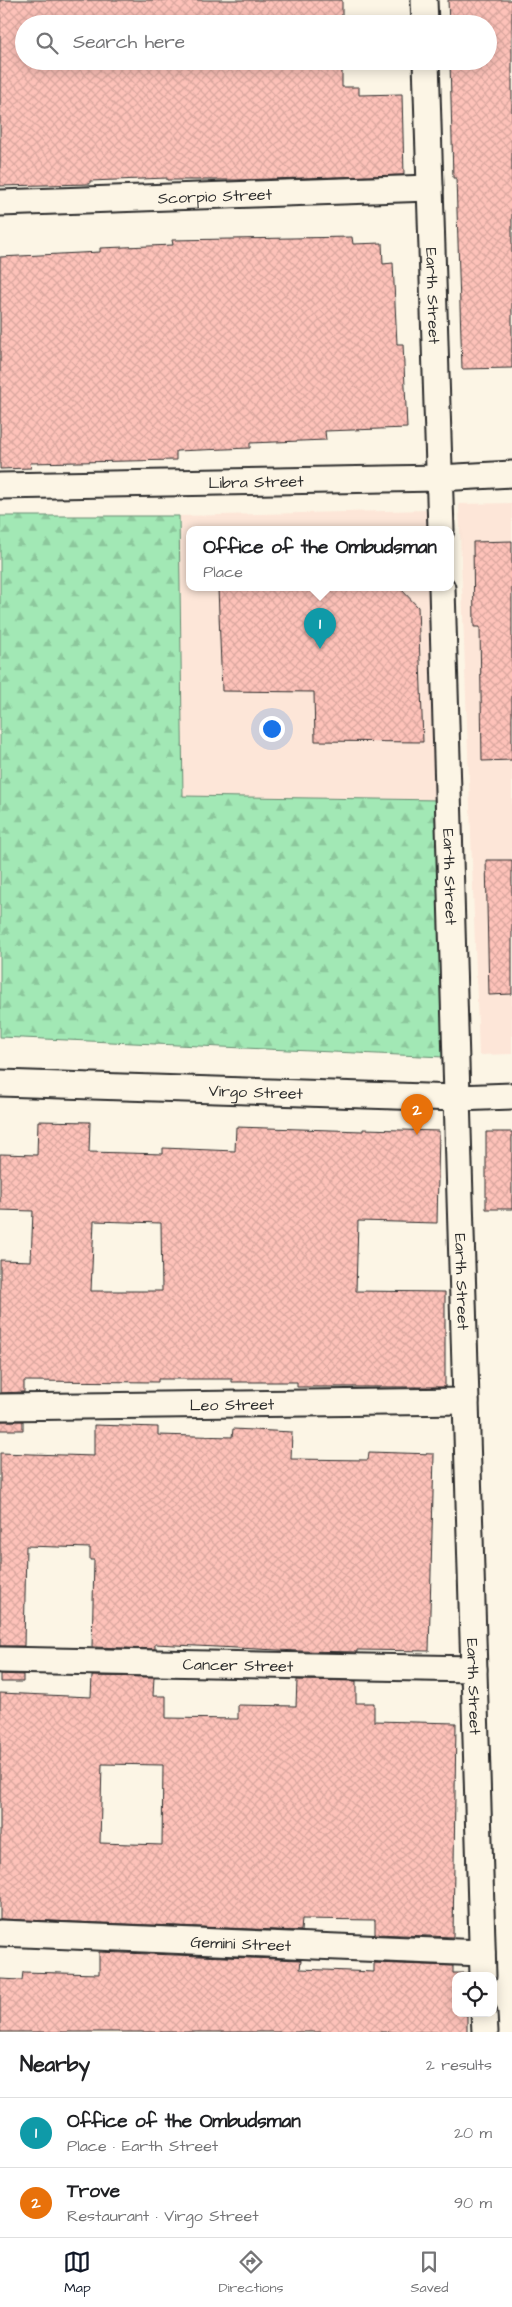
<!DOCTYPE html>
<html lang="en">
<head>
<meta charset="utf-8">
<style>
	:root { --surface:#fff; --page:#f2f2f2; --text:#202124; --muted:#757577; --line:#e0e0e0; --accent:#111827 }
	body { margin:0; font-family:"Architects Daughter",sans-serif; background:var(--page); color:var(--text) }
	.controls { position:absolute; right:15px; bottom:15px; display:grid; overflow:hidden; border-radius:10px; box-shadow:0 2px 12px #0003 }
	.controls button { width:45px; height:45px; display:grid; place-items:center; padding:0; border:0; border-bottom:1px solid var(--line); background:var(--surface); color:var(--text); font:25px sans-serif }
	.you { position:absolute; left:271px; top:728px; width:18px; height:18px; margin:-12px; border:4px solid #fff; border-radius:50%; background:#1a73e8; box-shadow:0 0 0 8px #1a73e833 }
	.badge { display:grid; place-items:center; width:32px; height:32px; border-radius:50%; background:var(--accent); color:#fff; font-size:16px; font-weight:700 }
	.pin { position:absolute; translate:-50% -41px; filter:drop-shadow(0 1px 2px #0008) }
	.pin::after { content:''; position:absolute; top:26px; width:18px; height:15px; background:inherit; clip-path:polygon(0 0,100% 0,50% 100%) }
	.popup { position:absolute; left:186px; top:526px; width:268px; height:65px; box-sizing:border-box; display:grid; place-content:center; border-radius:10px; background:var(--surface); filter:drop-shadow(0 1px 4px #0005); font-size:16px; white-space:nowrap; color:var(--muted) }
	.popup b { font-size:19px; color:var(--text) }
	.popup::after { content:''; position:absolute; left:50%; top:100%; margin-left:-10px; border:10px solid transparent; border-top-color:var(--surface) }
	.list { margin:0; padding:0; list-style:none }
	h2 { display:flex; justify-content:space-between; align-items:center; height:65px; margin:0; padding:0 20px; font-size:21px }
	h2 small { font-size:16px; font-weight:400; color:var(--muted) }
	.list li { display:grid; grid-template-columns:32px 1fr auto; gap:15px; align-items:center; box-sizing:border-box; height:70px; padding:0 20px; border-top:1px solid var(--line) }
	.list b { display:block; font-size:19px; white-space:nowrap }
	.list p { margin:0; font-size:16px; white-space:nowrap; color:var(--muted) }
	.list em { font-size:16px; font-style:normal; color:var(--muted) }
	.icon { flex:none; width:28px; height:28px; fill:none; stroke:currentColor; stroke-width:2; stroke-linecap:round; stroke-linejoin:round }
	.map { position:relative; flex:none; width:512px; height:2032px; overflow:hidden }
	.search { position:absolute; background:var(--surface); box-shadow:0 2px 12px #0003; left:15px; right:15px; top:15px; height:55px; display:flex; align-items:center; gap:12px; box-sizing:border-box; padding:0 18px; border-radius:28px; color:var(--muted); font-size:19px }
	.sheet { height:205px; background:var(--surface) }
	nav { display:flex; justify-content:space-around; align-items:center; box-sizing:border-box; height:70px; border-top:1px solid var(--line); background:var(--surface); font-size:14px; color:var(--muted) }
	nav a { display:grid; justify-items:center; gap:2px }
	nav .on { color:var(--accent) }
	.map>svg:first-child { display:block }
	.built { fill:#fde6d8 }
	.forest { fill:url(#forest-firs); stroke:#668a70 }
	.building { fill:url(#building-cross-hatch); stroke:#2b2b2b; fill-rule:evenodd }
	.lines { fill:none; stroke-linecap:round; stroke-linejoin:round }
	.minor-casing { stroke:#2b2b2b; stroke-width:29 }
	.minor { stroke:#fcf5e5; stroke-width:25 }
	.labels { text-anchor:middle; stroke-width:4; stroke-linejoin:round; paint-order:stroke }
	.street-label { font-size:16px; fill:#2b2b2b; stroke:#fcf5e5 }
</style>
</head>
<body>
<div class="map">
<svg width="512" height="2032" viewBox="0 0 512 2032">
	<defs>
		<pattern id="forest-firs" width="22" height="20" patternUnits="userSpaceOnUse" patternTransform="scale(1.25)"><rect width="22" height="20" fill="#a2e8b5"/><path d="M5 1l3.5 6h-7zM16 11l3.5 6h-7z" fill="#8cc79c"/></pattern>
		<pattern id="building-cross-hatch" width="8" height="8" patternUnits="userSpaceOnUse" patternTransform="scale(1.25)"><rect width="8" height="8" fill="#fec2b9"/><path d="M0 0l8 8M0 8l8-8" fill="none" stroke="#daa79f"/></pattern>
	</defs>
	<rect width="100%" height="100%" fill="#fcf5e5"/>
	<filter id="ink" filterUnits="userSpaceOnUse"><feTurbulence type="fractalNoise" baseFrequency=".02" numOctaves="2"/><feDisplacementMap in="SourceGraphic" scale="10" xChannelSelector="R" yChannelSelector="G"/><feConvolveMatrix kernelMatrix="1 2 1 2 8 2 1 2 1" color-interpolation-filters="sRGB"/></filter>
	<g filter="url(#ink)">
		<path class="built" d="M 512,503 L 512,1054 L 479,1055 L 459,504 Z
			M 428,510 L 428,530 L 190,530 L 190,588 L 431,588 L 440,800 L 183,796 L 179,516 Z"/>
		<path class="forest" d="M 0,516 L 179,516 L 183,796 L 440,800 L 444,1057 L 0,1037 Z"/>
		<path class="building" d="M 0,0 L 342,0 L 342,24 L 24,24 L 24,61 L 342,61 L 342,87 L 359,87 L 359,95 L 402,94 L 404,175 L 237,180 L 167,180 L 167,178 L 90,181 L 90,184 L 0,186 Z
			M 448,0 L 512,0 L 512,368 L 462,369 L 456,178 L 453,178 L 450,61 L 488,61 L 488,24 L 449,24 Z
			M 352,237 L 353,244 L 382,243 L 383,264 L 393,263 L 397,344 L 403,344 L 407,428 L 325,431 L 326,440 L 250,443 L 250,448 L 176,451 L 176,460 L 30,463 L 31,468 L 0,469 L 0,257 L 100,252 L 100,248 L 173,245 L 172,240 Z
			M 512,541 L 512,760 L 482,761 L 480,627 L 474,627 L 473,542 Z
			M 218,588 L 400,588 L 418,607 L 423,742 L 315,741 L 314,692 L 222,691 Z
			M 486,860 L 512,860 L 512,994 L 489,995 Z
			M 38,1121 L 90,1122 L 89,1152 L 163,1154 L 163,1148 L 235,1151 L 236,1127 L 363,1131 L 363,1129 L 439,1131 L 437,1223 L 358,1221 L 356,1291 L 445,1292 L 445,1387 L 297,1387 L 297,1382 L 232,1382 L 232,1379 L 158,1379 L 158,1382 L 24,1381 L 24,1392 L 0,1393 L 0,1260 L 31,1261 L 33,1211 L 0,1210 L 0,1154 L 37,1155 ZM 94,1221 L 161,1223 L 162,1291 L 91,1291 Z
			M 486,1132 L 512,1132 L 512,1209 L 486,1209 Z
			M 0,1421 L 23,1421 L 23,1430 L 0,1430 Z
			M 94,1425 L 158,1427 L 158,1435 L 232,1437 L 233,1429 L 292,1432 L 291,1459 L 368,1460 L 369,1452 L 434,1454 L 429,1651 L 357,1650 L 357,1652 L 298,1651 L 155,1644 L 155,1649 L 92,1647 L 94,1560 L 90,1560 L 90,1548 L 26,1546 L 24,1646 L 0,1646 L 0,1453 L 94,1456 Z
			M 0,1674 L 23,1675 L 23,1682 L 0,1682 Z
			M 92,1676 L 154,1677 L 153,1696 L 166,1696 L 166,1718 L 238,1719 L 238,1705 L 296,1706 L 297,1680 L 356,1681 L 356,1703 L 374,1703 L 374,1721 L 456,1723 L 453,1937 L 375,1934 L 375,1920 L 302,1919 L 301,1931 L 0,1919 L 0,1693 L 91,1697 ZM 102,1764 L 163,1765 L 162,1845 L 100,1843 Z
			M 99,1952 L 301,1960 L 300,1969 L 374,1972 L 374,1963 L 453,1966 L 453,1973 L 469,1973 L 469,1976 L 456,1976 L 456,2013 L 467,2013 L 467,2032 L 0,2032 L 0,1979 L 22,1980 L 23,1972 L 99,1974 Z"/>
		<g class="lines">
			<defs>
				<g id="minor">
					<path d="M 424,0 L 425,24"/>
					<path id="s1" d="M 426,61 L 441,530"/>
					<path id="s2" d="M 0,203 L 430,188"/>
					<path id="s3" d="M 0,486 L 439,478 L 512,474"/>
					<path id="s4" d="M 442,588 L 483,1976"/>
					<path id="s5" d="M 0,1083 L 457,1098 L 512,1096"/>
					<path id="s6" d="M 0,1407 L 466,1401"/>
					<path id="s7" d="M 0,1660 L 474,1669"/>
					<path id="s8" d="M 0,1933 L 482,1953"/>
					<path d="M 484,2013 L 485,2032"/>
				</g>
			</defs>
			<use href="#minor" class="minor-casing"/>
			<use href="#minor" class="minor"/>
		</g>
	</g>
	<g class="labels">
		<g class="street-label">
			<text dy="6" stroke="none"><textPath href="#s2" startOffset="215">Scorpio Street</textPath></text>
			<text dy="6" stroke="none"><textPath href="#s1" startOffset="235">Earth Street</textPath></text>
			<text dy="6" stroke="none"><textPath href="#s3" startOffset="256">Libra Street</textPath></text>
			<text dy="6" stroke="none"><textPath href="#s4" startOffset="289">Earth Street</textPath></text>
			<text dy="6" stroke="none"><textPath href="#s5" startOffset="256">Virgo Street</textPath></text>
			<text dy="6" stroke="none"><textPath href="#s4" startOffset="694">Earth Street</textPath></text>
			<text dy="6" stroke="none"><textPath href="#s6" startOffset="232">Leo Street</textPath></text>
			<text dy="6" stroke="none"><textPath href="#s7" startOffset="238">Cancer Street</textPath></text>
			<text dy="6" stroke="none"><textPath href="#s4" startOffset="1099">Earth Street</textPath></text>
			<text dy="6" stroke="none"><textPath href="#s8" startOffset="241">Gemini Street</textPath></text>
		</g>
	</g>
</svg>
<div class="controls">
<button><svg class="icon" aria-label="locate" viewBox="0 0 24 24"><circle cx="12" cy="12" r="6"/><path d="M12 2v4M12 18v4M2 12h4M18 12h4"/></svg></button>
</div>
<div class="you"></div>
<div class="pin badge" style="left:320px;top:649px;background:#0f9aa8">1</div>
<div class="popup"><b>Office of the Ombudsman</b>Place</div>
<div class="pin badge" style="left:417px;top:1135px;background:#e8710a">2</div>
<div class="search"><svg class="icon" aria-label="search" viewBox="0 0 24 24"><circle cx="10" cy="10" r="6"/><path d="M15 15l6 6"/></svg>Search here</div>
</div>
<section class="sheet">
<h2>Nearby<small>2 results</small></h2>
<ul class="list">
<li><span class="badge" style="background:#0f9aa8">1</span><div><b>Office of the Ombudsman</b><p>Place · Earth Street</p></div><em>20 m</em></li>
<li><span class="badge" style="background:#e8710a">2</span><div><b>Trove</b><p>Restaurant · Virgo Street</p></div><em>90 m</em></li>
</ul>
</section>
<nav>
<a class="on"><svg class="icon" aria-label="map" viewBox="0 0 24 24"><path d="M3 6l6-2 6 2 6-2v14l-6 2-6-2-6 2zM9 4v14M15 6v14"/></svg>Map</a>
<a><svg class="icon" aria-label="directions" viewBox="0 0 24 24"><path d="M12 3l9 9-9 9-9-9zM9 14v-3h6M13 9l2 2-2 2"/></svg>Directions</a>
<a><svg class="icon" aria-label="saved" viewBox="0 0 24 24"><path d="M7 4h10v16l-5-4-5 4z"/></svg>Saved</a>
</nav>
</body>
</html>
